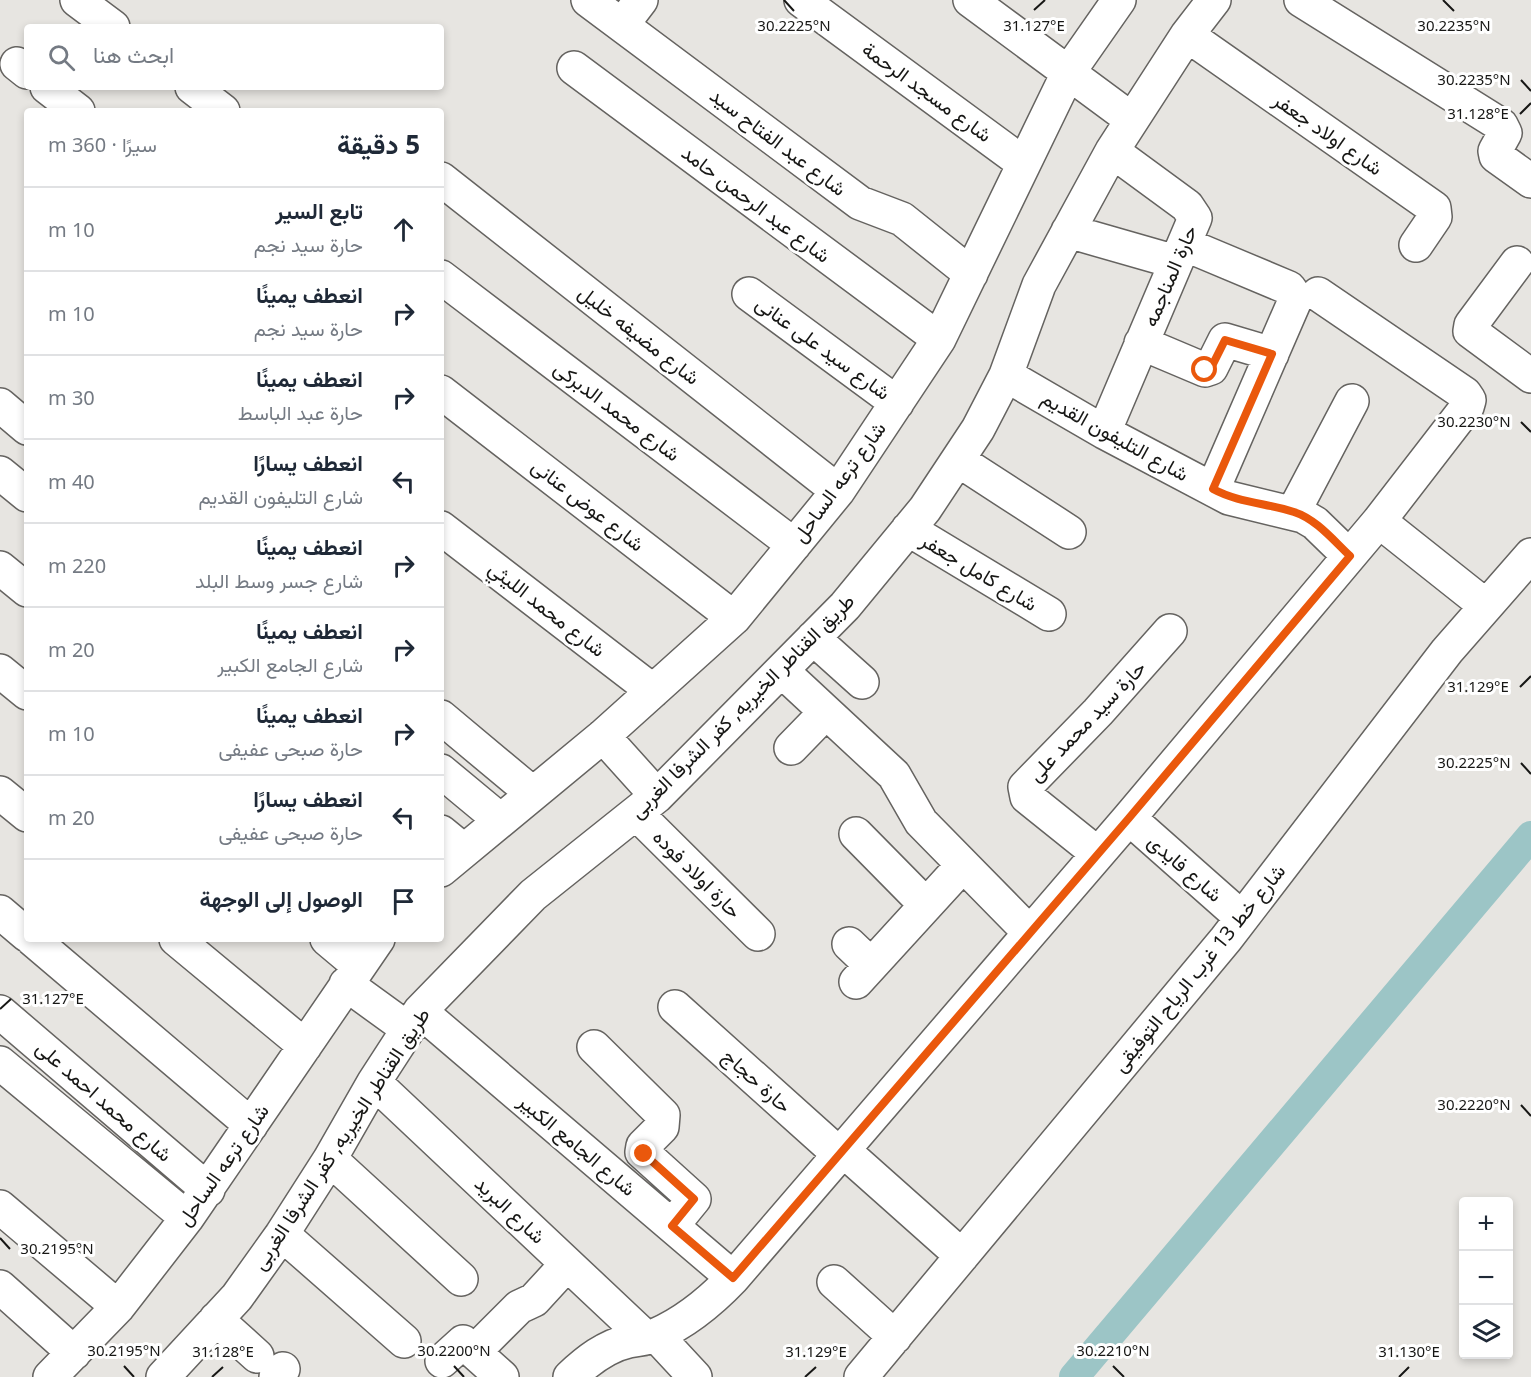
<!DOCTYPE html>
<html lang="ar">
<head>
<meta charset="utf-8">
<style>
	:root { --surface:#fff; --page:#f2f2f3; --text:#1f2937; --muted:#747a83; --line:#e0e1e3 }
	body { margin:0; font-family:"Noto Sans",Vazirmatn,sans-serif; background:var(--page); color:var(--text); direction:rtl }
	.controls { position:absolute; right:18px; bottom:18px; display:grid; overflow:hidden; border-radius:6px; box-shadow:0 3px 9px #0003 }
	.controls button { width:54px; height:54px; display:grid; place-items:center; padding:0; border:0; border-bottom:2px solid var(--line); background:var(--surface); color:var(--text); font:30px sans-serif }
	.stop { position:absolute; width:18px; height:18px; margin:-14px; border:4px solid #ea580c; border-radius:50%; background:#fff }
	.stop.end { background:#ea580c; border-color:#fff; box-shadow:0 2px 6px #0008 }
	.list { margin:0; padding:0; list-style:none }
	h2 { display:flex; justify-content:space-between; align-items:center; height:78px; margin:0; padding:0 24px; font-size:26px }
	h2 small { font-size:20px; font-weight:400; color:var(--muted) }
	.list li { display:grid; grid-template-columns:39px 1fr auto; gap:18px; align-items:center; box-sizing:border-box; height:84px; padding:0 24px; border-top:2px solid var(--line) }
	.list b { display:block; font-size:22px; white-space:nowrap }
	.list p { margin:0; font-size:20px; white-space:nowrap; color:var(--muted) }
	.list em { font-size:20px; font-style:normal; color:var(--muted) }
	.icon { flex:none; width:33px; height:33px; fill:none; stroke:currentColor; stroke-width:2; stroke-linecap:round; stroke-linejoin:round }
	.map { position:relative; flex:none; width:1531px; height:1377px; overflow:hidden; direction:ltr }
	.search { position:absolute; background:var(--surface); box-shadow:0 3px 9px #0003; left:24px; top:24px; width:420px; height:66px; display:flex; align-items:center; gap:15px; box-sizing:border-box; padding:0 21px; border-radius:6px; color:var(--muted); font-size:22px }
	.panel { position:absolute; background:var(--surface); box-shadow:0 3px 9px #0003; left:24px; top:108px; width:420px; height:834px; border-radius:6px; direction:rtl }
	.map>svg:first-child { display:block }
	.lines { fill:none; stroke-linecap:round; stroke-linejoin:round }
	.canal { stroke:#9cc5c6; stroke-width:30 }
	.minor-casing { stroke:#656360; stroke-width:36 }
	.minor { stroke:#fff; stroke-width:33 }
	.route { stroke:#ea580c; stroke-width:8 }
	.ticks { fill:none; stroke:#171715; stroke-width:2 }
	.labels { text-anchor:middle; stroke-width:6; stroke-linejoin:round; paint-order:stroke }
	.street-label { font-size:20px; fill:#171715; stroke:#fff }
	.ticks-label { font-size:15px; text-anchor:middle; fill:#171715; stroke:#fff; stroke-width:6; stroke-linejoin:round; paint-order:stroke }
</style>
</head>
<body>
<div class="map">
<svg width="1531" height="1377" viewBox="0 0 1531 1377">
	<rect width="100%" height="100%" fill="#e7e5e1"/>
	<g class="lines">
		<path class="canal" d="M 1074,1377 L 1531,836"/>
		<defs>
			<path id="minor" d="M 77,0 L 113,27
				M 588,0 L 860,203 L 902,219 L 971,274
				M 801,0 L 1023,163
				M 970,0 L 1131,119
				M 1301,0 L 1501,125 L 1505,133 L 1495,151 L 1496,156 L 1531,181
				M 622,25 L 641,0
				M 1187,35 L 1434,208 L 1435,217 L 1416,245
				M 17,64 L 27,72
				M 574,68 L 939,339
				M 47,87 L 78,111
				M 192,87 L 223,111
				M 441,179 L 838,491
				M 1068,231 L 1176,262
				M 1184,244 L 1289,288 L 1296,298 L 1213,489
				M 1517,263 L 1471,325 L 1470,331 L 1531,376
				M 441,277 L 794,545
				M 749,294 L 897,403
				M 1141,343 L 1205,370 L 1211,368 L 1225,340 L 1272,354
				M 1006,375 L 1104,432 L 1229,498 L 1303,516 L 1315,523 L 1349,556
				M 441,392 L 734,618
				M 0,405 L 27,428
				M 1104,432 L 1195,218 L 1187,206 L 1112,151
				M 958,460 L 1069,532
				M 0,473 L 27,495
				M 1294,511 L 1352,401
				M 1379,521 L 1486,606
				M 441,528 L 653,691
				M 908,529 L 1049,614
				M 0,568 L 27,590
				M 813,638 L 862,682
				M 0,671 L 27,693
				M 782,671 L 894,775 L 921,822 L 1030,933
				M 441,717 L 532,793
				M 603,736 L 657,796
				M 791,748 L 826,712
				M 441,771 L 500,820
				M 0,793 L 27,815
				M 637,814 L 758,934
				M 1129,818 L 1242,918
				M 441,832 L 463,850
				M 856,834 L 926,905
				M 1098,854 L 1027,797 L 1025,787 L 1098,712 L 1170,631
				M 441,870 L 603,736 L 734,618 L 838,491 L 939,339 L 1068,73 L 1119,0
				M 0,912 L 27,935
				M 32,939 L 251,1125
				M 176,939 L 305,1046
				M 327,939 L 358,965
				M 849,944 L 871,965
				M 856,982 L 963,865
				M 346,984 L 408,1029
				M 675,1007 L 840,1155
				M 420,1011 L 733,1278
				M 0,1012 L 208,1190
				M 594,1047 L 663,1115 L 662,1127 L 643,1146 L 642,1152 L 694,1199 L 672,1226
				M 0,1063 L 187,1218
				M 374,1082 L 646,1338
				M 844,1151 L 962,1256
				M 330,1159 L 461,1279
				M 0,1207 L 118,1307
				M 282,1234 L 404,1341
				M 834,1282 L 895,1337
				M 0,1287 L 74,1353
				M 216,1319 L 257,1356
				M 656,1335 L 695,1377
				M 475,1351 L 519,1307 L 534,1300 L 567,1264
				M 442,1361 L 463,1342 L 502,1377
				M 50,1377 L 118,1307 L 187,1218 L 378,939
				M 163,1377 L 237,1297 L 282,1234 L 330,1159 L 374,1082 L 420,1011 L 533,895 L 657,796 L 845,606 L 925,509 L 978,429 L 1006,375 L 1039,285 L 1112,151 L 1187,35 L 1214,0
				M 276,1377 L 283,1369
				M 570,1377 C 587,1361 606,1346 629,1341 C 638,1339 647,1339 656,1335 C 686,1322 711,1301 733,1278 L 1129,818 L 1379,521 L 1467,407 L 1469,400 L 1465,394 L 1318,294
				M 861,1377 L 1226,939 L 1447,651 L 1531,555"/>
		</defs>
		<use href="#minor" class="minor-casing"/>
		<use href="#minor" class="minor"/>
	</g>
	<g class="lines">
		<path class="route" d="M 644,1154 L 694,1199 L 672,1226 L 733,1278 L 1129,818 L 1350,556 C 1333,540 1316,519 1294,512 C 1267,503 1239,503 1213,489 L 1272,354 L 1225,340 L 1211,368 L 1205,370"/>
	</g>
	<path class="ticks" d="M 784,0 L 794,11M 1443,0 L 1454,11M 1034,10 L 1045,0M 1521,80 L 1531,91M 1520,114 L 1531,103M 1521,422 L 1531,432M 1520,687 L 1531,676M 1521,763 L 1531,774M 0,1009 L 11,999M 1521,1105 L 1531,1116M 0,1238 L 10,1249M 124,1366 L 134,1377M 454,1366 L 464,1377M 1113,1366 L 1124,1377M 212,1377 L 223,1367M 805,1377 L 816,1367M 1399,1377 L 1409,1367"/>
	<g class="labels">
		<g class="street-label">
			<text transform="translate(927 92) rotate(36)" y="7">شارع مسجد الرحمة</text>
			<text transform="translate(1328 134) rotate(35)" y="7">شارع اولاد جعفر</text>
			<text transform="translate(778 142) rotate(37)" y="7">شارع عبد الفتاح سيد</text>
			<text transform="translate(756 204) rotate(37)" y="7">شارع عبد الرحمن حامد</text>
			<text transform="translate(1170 276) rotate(-67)" y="7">حارة المناجمه</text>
			<text transform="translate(639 335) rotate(38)" y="7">شارع مضيفه خليل</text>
			<text transform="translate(823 348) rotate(36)" y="7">شارع سيد على عنانى</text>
			<text transform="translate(617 411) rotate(37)" y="7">شارع محمد الدبركى</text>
			<text transform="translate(1115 436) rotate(29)" y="7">شارع التليفون القديم</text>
			<text transform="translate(839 482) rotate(-54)" y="7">شارع ترعه الساحل</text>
			<text transform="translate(588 505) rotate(38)" y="7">شارع عوض عنانى</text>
			<text transform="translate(979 572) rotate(31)" y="7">شارع كامل جعفر</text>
			<text transform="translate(547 609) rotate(38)" y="7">شارع محمد الليثي</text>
			<text transform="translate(742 706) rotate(-45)" y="7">طريق القناطر الخيريه, كفر الشرفا الغربى</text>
			<text transform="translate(1087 721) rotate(-46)" y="7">حارة سيد محمد على</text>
			<text transform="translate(1185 868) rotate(41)" y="7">شارع فايدى</text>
			<text transform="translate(697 874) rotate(45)" y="7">حارة اولاد فوده</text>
			<text transform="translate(1199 968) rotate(-51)" y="7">شارع خط 13 غرب الرياح التوفيقى</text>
			<text transform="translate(757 1081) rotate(42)" y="7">حارة حجاج</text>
			<text transform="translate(104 1101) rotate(41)" y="7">شارع محمد احمد على</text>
			<text transform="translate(341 1139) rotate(-57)" y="7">طريق القناطر الخيريه, كفر الشرفا الغربى</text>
			<text transform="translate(577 1145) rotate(40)" y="7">شارع الجامع الكبير</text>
			<text transform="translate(223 1165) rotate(-55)" y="7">شارع ترعه الساحل</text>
			<text transform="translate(510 1210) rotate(43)" y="7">شارع البريد</text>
		</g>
	</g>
	<g class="ticks-label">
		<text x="1034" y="31">31.127°E</text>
		<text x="1454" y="31">30.2235°N</text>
		<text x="794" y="31">30.2225°N</text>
		<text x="1474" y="85">30.2235°N</text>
		<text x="1478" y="119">31.128°E</text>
		<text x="1474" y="427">30.2230°N</text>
		<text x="1478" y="692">31.129°E</text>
		<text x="1474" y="768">30.2225°N</text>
		<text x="53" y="1004">31.127°E</text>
		<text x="1474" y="1110">30.2220°N</text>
		<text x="57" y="1254">30.2195°N</text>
		<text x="124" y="1356">30.2195°N</text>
		<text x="454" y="1356">30.2200°N</text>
		<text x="1113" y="1356">30.2210°N</text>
		<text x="223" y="1357">31.128°E</text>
		<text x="816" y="1357">31.129°E</text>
		<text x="1409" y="1357">31.130°E</text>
	</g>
</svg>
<div class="controls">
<button>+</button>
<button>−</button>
<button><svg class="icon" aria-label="layers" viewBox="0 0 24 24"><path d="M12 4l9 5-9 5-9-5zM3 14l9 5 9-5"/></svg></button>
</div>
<div class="stop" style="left:1205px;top:370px"></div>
<div class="stop end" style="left:644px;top:1154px"></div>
<div class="search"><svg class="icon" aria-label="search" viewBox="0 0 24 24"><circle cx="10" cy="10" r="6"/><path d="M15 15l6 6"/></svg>ابحث هنا</div>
<section class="panel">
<h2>5 دقيقة<small>سيرًا · 360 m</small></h2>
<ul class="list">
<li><svg class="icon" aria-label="ahead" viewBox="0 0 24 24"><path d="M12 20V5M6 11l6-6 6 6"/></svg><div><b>تابع السير</b><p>حارة سيد نجم</p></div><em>10 m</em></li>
<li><svg class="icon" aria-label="right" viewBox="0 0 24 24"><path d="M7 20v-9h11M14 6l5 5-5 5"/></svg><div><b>انعطف يمينًا</b><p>حارة سيد نجم</p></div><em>10 m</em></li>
<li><svg class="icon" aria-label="right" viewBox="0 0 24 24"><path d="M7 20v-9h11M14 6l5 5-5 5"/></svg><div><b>انعطف يمينًا</b><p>حارة عبد الباسط</p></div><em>30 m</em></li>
<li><svg class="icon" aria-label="left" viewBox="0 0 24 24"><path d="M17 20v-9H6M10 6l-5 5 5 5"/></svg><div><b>انعطف يسارًا</b><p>شارع التليفون القديم</p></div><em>40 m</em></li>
<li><svg class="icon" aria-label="right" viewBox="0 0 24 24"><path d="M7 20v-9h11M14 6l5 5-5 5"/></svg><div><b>انعطف يمينًا</b><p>شارع جسر وسط البلد</p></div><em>220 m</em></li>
<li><svg class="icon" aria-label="right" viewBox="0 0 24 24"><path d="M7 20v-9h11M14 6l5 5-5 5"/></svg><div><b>انعطف يمينًا</b><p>شارع الجامع الكبير</p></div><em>20 m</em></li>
<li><svg class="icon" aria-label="right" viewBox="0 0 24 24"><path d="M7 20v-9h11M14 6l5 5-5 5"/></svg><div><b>انعطف يمينًا</b><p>حارة صبحى عفيفى</p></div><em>10 m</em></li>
<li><svg class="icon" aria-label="left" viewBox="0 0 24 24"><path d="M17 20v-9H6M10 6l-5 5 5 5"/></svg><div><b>انعطف يسارًا</b><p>حارة صبحى عفيفى</p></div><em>20 m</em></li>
<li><svg class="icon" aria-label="arrive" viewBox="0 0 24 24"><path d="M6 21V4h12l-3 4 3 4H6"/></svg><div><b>الوصول إلى الوجهة</b></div></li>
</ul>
</section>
</div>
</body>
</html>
